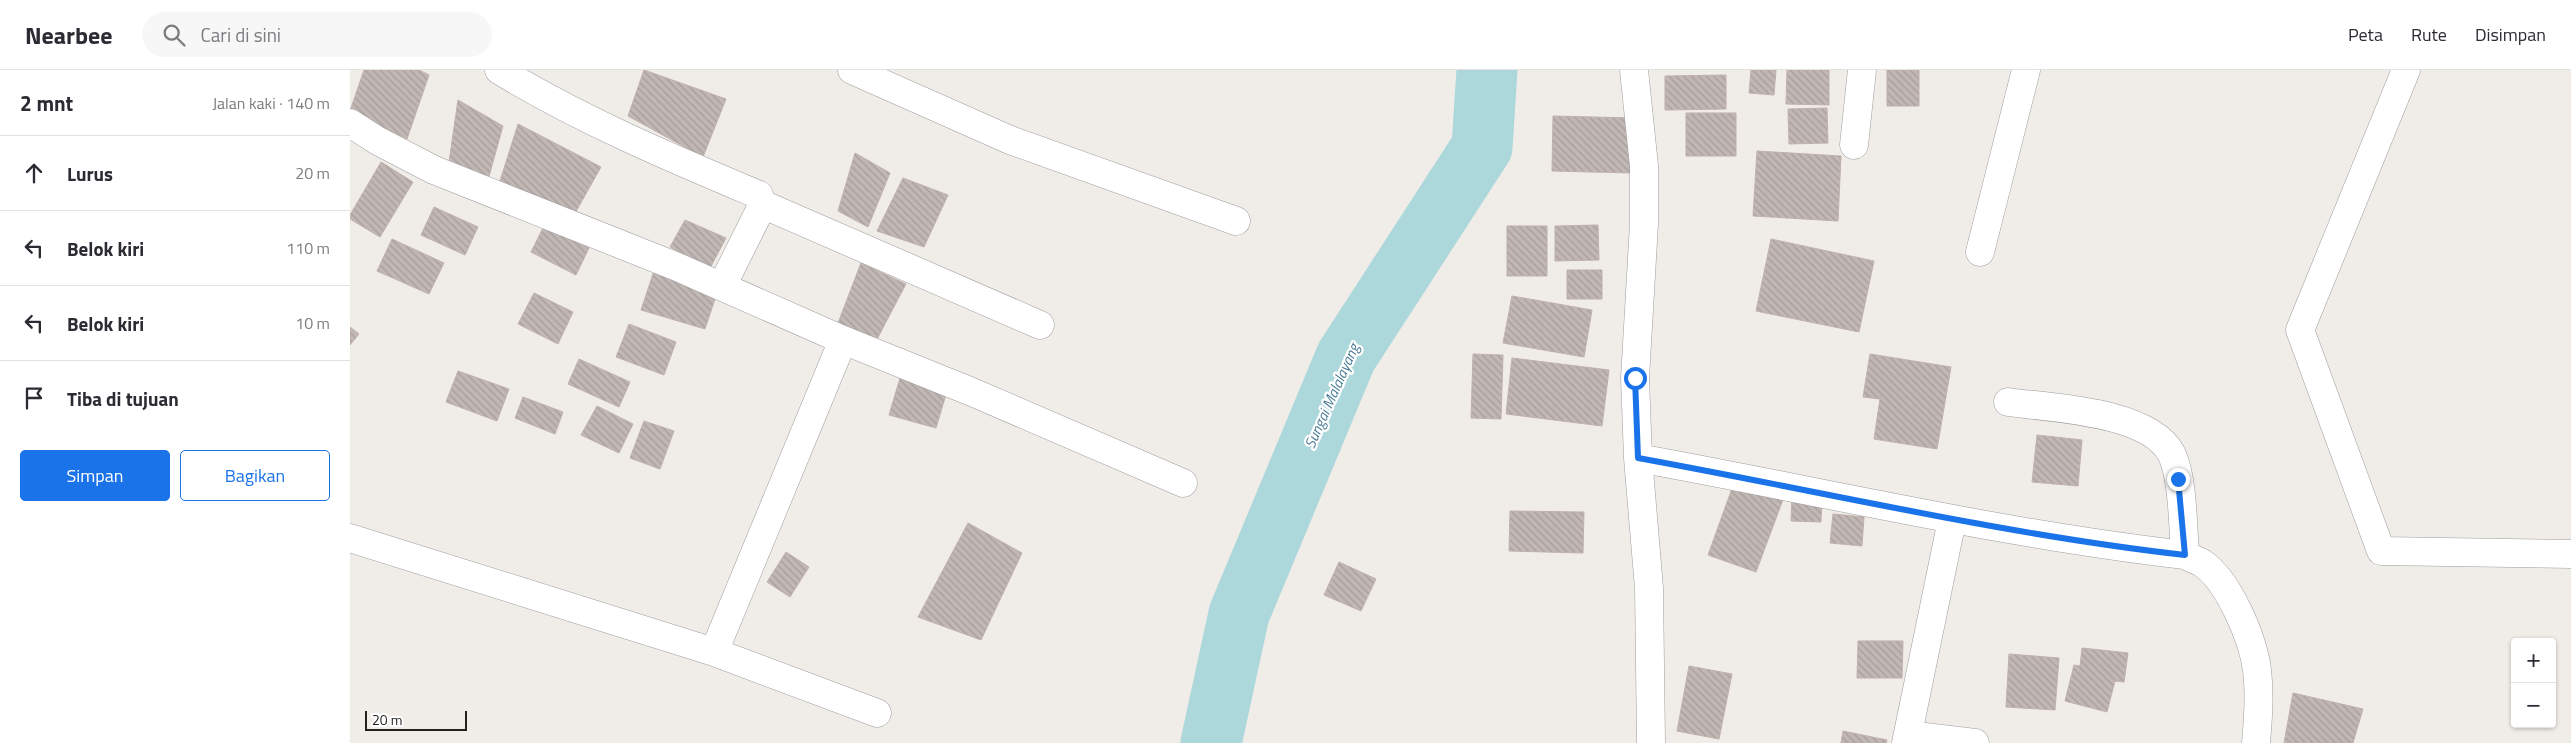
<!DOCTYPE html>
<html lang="id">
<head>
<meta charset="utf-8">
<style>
	:root { --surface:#fff; --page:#f7f7f7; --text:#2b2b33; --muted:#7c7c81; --line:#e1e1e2; --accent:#1a73e8 }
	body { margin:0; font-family:"Titillium Web",sans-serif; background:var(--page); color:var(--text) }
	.controls { position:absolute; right:15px; bottom:15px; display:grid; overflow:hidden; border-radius:5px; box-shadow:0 1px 4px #0004 }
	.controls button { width:45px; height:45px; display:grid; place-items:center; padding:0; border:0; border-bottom:1px solid var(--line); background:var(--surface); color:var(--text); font:25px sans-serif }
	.scale { position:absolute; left:15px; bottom:12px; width:102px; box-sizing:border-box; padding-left:5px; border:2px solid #212121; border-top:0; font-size:14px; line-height:18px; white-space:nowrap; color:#212121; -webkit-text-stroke:4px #fff; paint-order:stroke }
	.stop { position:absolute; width:15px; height:15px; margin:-11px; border:4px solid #1a73e8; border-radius:50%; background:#fff }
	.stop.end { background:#1a73e8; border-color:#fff; box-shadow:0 1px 5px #0008 }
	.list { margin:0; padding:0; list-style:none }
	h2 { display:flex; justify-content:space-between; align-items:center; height:65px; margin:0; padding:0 20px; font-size:21px }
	h2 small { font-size:16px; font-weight:400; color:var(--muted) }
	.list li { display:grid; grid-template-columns:32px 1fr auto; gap:15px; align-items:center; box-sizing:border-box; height:75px; padding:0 20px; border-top:1px solid var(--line) }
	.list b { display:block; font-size:19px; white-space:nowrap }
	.list em { font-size:16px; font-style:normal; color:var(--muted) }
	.actions { display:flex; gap:10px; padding:15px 20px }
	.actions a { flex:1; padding:11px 0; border:1px solid var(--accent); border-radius:5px; text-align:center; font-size:18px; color:var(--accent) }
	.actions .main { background:var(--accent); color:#fff }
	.icon { flex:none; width:28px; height:28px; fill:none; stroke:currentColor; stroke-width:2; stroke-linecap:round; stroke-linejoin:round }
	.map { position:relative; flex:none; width:2221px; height:673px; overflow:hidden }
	header { display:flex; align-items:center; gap:30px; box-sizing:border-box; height:70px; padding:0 25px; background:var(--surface); border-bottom:1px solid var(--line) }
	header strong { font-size:24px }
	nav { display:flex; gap:28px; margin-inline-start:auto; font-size:18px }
	.search { width:350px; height:45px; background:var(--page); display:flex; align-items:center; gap:12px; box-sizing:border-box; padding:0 18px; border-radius:28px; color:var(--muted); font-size:19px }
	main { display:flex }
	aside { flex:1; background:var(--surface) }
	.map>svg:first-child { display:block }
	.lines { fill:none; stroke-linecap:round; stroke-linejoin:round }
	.river { stroke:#acd8db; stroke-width:61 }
	.building { fill:url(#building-back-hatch); stroke:#c1b1ab }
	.minor-casing { stroke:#9e9e9e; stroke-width:29 }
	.minor { stroke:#fff; stroke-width:28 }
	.route { stroke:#1a73e8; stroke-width:6 }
	.labels { text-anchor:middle; stroke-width:4.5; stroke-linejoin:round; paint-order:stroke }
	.water-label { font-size:15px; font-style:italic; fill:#497b94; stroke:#fff }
</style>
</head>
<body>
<header>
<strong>Nearbee</strong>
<div class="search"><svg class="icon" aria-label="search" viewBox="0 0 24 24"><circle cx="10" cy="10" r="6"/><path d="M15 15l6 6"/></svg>Cari di sini</div>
<nav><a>Peta</a><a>Rute</a><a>Disimpan</a></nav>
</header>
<main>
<aside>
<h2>2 mnt<small>Jalan kaki · 140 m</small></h2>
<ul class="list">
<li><svg class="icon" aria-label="ahead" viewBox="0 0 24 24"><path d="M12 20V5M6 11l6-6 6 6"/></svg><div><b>Lurus</b></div><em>20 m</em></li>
<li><svg class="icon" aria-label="left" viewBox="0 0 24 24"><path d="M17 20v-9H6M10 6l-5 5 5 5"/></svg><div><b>Belok kiri</b></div><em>110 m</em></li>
<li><svg class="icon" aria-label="left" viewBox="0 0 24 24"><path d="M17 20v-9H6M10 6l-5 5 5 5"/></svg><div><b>Belok kiri</b></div><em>10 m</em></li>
<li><svg class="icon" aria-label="arrive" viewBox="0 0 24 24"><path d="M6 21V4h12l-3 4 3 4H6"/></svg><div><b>Tiba di tujuan</b></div></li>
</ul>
<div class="actions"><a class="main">Simpan</a><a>Bagikan</a></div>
</aside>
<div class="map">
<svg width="2221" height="673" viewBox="0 0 2221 673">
	<defs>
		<pattern id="building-back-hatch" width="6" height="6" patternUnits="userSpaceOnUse" patternTransform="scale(1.25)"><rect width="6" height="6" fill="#c1b7b5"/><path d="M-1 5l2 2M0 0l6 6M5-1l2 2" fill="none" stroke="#a69d9b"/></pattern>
	</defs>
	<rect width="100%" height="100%" fill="#f0ece8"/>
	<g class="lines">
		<path class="river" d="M 861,673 L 889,544 L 996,287 L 1132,77 L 1137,0"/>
	</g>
	<path class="building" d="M 14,0 L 69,0 L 79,5 L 57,69 L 0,41 Z
		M 294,0 L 376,29 L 353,87 L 278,46 Z
		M 1401,0 L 1426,0 L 1424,25 L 1399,23 Z
		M 1437,0 L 1479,0 L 1479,35 L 1436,34 Z
		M 1537,0 L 1569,0 L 1569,36 L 1537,36 Z
		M 1376,5 L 1376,39 L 1315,40 L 1315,6 Z
		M 108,30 L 153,56 L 138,110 L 99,92 Z
		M 1477,38 L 1478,73 L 1439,74 L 1438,39 Z
		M 1336,43 L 1386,43 L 1386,86 L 1336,86 Z
		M 1203,46 L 1283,48 L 1282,103 L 1202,101 Z
		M 168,54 L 251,97 L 224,145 L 149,114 Z
		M 1407,81 L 1491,86 L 1488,151 L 1403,146 Z
		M 505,83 L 540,103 L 518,157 L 488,141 Z
		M 31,92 L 63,112 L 30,167 L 0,149 L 0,145 Z
		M 553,108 L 598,125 L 574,177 L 527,161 Z
		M 84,137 L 128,157 L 115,185 L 71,165 Z
		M 335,150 L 376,168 L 360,198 L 320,177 Z
		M 1248,155 L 1249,190 L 1205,191 L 1205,156 Z
		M 194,156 L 239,178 L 226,205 L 181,182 Z
		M 1157,156 L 1197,156 L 1197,206 L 1157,206 Z
		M 42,169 L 94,193 L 79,224 L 27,201 Z
		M 1421,169 L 1524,191 L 1509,262 L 1406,241 Z
		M 511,193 L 556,214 L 525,273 L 488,253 Z
		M 1217,200 L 1252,200 L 1252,229 L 1217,229 Z
		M 304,201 L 368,220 L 355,259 L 291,240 Z
		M 184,223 L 223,242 L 208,274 L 168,254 Z
		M 1162,226 L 1242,240 L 1234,287 L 1153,273 Z
		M 279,254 L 326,272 L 314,305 L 266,287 Z
		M 0,257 L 9,264 L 0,275 Z
		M 1123,284 L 1153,285 L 1151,349 L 1121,348 Z
		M 1520,284 L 1601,297 L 1587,379 L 1524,369 L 1530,329 L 1513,327 Z
		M 1162,288 L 1259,300 L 1252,356 L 1156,344 Z
		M 229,289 L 280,312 L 269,337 L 218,314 Z
		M 108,301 L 159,319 L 147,351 L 96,332 Z
		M 550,308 L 597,321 L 586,358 L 539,345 Z
		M 173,327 L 213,342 L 205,364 L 165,348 Z
		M 247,336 L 283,354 L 269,383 L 231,365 Z
		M 294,351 L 324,361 L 310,399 L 280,388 Z
		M 1687,365 L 1732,370 L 1728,416 L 1682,412 Z
		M 1385,410 L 1434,427 L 1406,502 L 1358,485 Z
		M 1442,426 L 1472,428 L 1471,452 L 1441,451 Z
		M 1160,441 L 1234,442 L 1233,483 L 1159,481 Z
		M 1483,444 L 1514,447 L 1512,476 L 1480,473 Z
		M 618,453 L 672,483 L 631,570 L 568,547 Z
		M 436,482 L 459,497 L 440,527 L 417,512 Z
		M 989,492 L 1026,509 L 1011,541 L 974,525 Z
		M 1508,571 L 1553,571 L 1552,608 L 1507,608 Z
		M 1732,578 L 1778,583 L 1774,612 L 1765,611 L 1757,642 L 1715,631 L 1724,595 L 1730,596 Z
		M 1659,584 L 1709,588 L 1705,640 L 1656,637 Z
		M 1339,596 L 1382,604 L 1369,669 L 1327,661 Z
		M 1943,623 L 2013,639 L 2003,673 L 1934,673 Z
		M 1493,661 L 1537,670 L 1536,673 L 1491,673 Z"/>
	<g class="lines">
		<defs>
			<path id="minor" d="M 149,0 C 231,50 321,88 409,125 L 411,138 L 372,216
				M 502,0 L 660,70 L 886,151
				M 1284,0 L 1294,96 L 1294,154 L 1285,308 L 1288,388 L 1299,518 L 1301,673
				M 2056,0 L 1950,260 L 2031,481 L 2221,484
				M 0,53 L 28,71 L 84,100 L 325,196 L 493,270 L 622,322 L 833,413
				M 1504,75 L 1512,0
				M 412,134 L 690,255
				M 1630,182 L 1676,0
				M 1658,332 C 1701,338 1798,341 1821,383 C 1833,405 1833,459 1835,485
				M 1288,388 C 1470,421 1651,464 1835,485 C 1840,488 1847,490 1852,493 C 1879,511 1903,569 1907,600 C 1910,625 1908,649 1906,673
				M 0,468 L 364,582 L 527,643
				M 364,582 L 493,270
				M 1558,665 L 1625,673
				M 1556,673 L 1602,450"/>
		</defs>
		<use href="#minor" class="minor-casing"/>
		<use href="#minor" class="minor"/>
	</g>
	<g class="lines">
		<path class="route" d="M 1285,308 L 1288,388 C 1470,421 1650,464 1835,485 L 1828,409"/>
	</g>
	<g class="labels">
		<g class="water-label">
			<text transform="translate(982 326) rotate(-66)" y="5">Sungai Malalayang</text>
		</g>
	</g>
</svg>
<div class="controls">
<button>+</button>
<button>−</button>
</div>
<div class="scale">20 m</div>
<div class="stop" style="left:1285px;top:308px"></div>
<div class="stop end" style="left:1828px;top:409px"></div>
</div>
</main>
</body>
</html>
